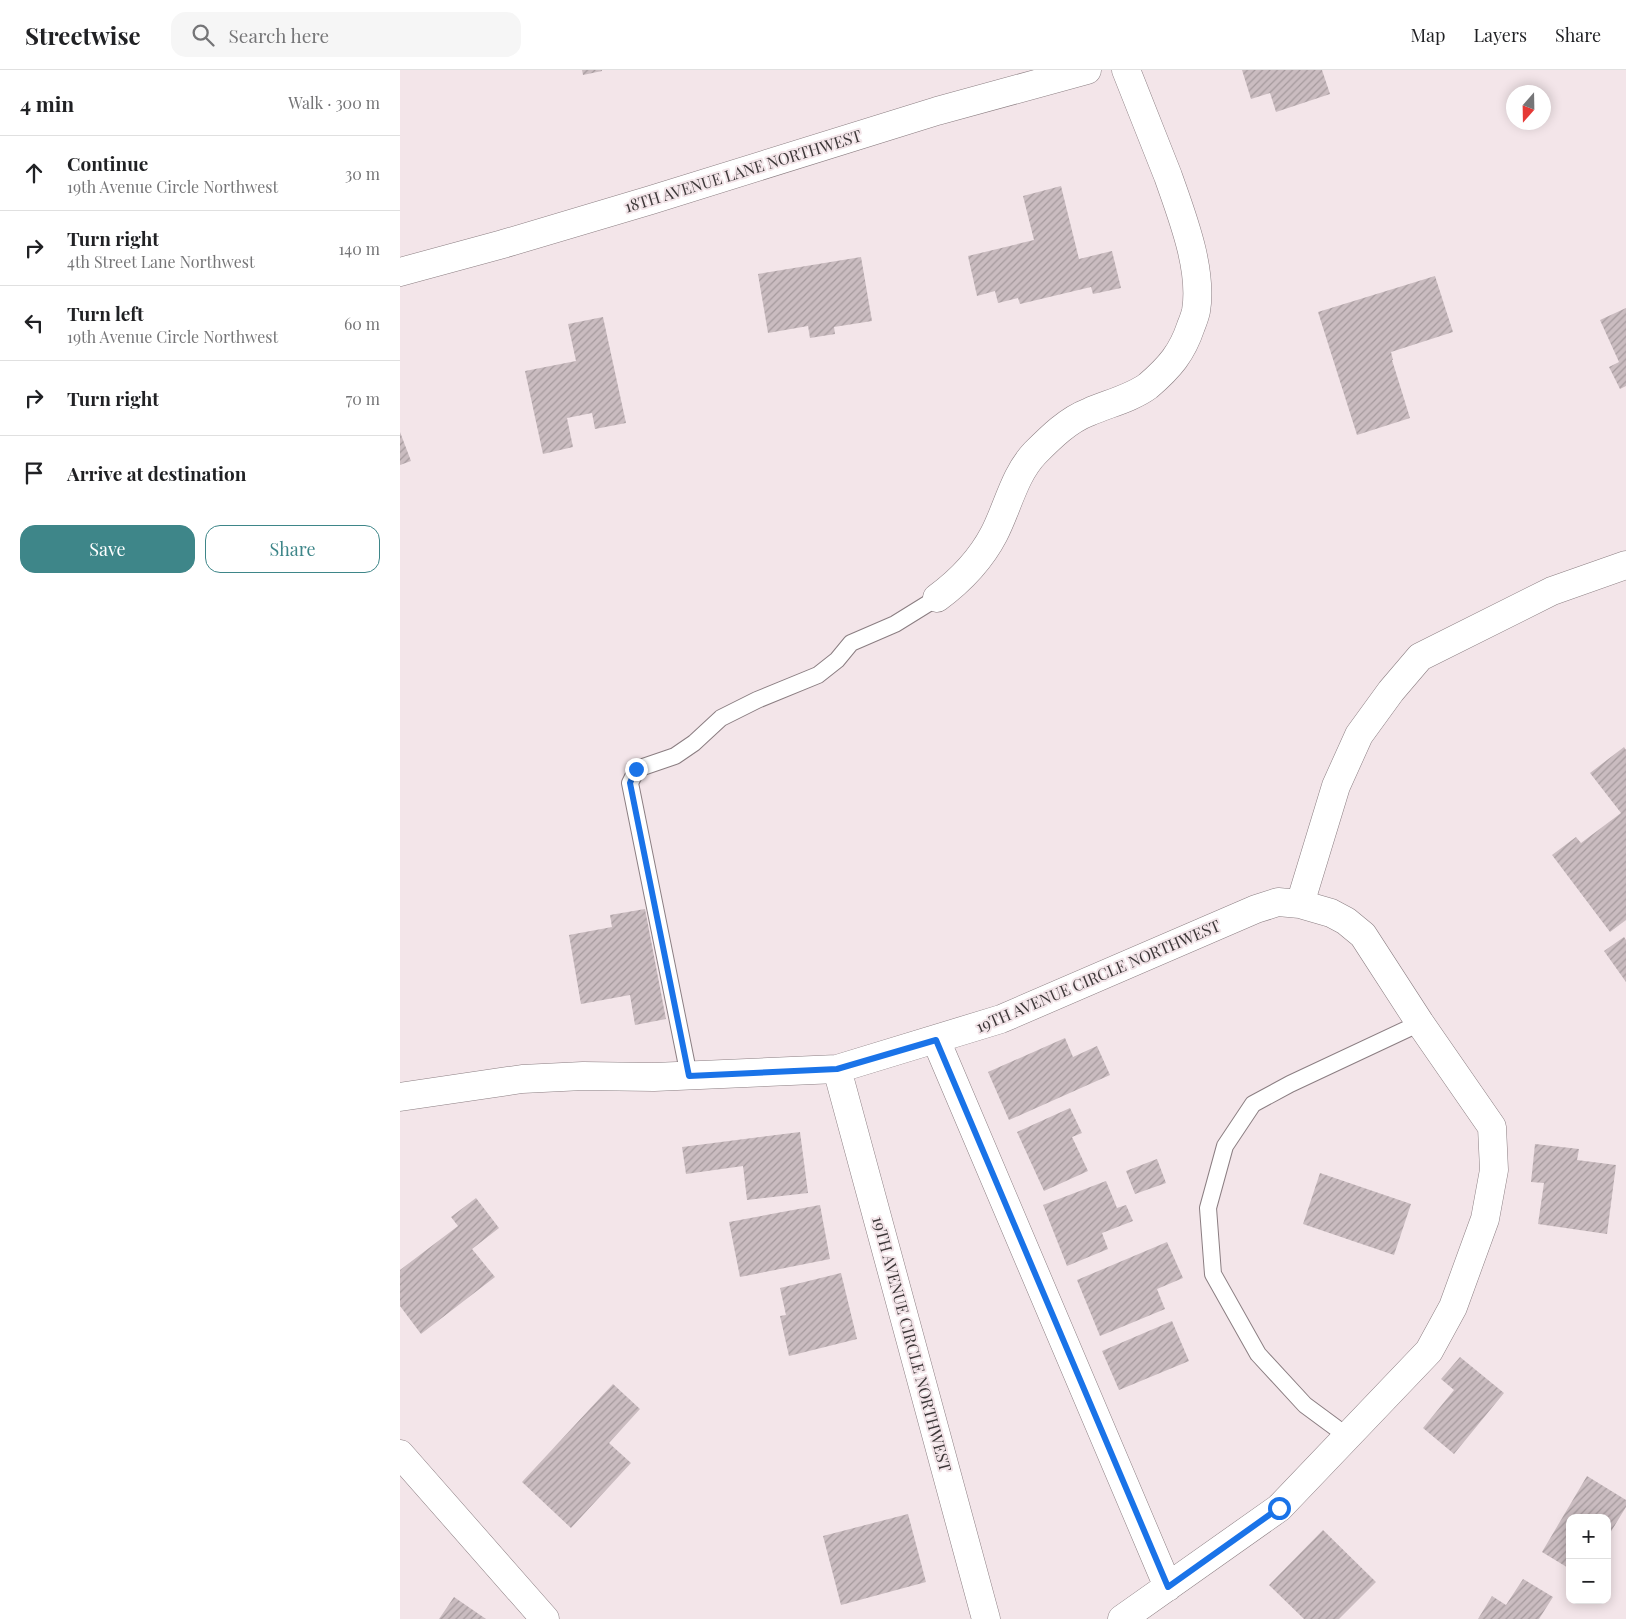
<!DOCTYPE html>
<html lang="en">
<head>
<meta charset="utf-8">
<style>
	:root { --surface:#fff; --page:#f6f6f6; --text:#202124; --muted:#757577; --line:#e0e0e0; --accent:#3e8689 }
	body { margin:0; font-family:"Playfair Display",serif; background:var(--page); color:var(--text) }
	.controls { position:absolute; right:15px; bottom:15px; display:grid; overflow:hidden; border-radius:10px; box-shadow:0 2px 12px #0003 }
	.controls button { width:45px; height:45px; display:grid; place-items:center; padding:0; border:0; border-bottom:1px solid var(--line); background:var(--surface); color:var(--text); font:25px sans-serif }
	.compass { position:absolute; left:1106px; top:15px; width:45px; height:45px; border-radius:50%; background:var(--surface); box-shadow:0 2px 12px #0003; rotate:200deg }
	.stop { position:absolute; width:15px; height:15px; margin:-11px; border:4px solid #1a73e8; border-radius:50%; background:#fff }
	.stop.end { background:#1a73e8; border-color:#fff; box-shadow:0 1px 5px #0008 }
	.list { margin:0; padding:0; list-style:none }
	h2 { display:flex; justify-content:space-between; align-items:center; height:65px; margin:0; padding:0 20px; font-size:21px }
	h2 small { font-size:16px; font-weight:400; color:var(--muted) }
	.list li { display:grid; grid-template-columns:32px 1fr auto; gap:15px; align-items:center; box-sizing:border-box; height:75px; padding:0 20px; border-top:1px solid var(--line) }
	.list b { display:block; font-size:19px; white-space:nowrap }
	.list p { margin:0; font-size:16px; white-space:nowrap; color:var(--muted) }
	.list em { font-size:16px; font-style:normal; color:var(--muted) }
	.actions { display:flex; gap:10px; padding:15px 20px }
	.actions a { flex:1; padding:11px 0; border:1px solid var(--accent); border-radius:15px; text-align:center; font-size:18px; color:var(--accent) }
	.actions .main { background:var(--accent); color:#fff }
	.icon { flex:none; width:28px; height:28px; fill:none; stroke:currentColor; stroke-width:2; stroke-linecap:round; stroke-linejoin:round }
	.map { position:relative; flex:none; width:1226px; height:1549px; overflow:hidden }
	header { display:flex; align-items:center; gap:30px; box-sizing:border-box; height:70px; padding:0 25px; background:var(--surface); border-bottom:1px solid var(--line) }
	header strong { font-size:24px }
	nav { display:flex; gap:28px; margin-inline-start:auto; font-size:18px }
	.search { width:350px; height:45px; background:var(--page); display:flex; align-items:center; gap:12px; box-sizing:border-box; padding:0 18px; border-radius:15px; color:var(--muted); font-size:19px }
	main { display:flex }
	aside { flex:1; background:var(--surface) }
	.map>svg:first-child { display:block }
	.building { fill:url(#building-hatch) }
	.lines { fill:none; stroke-linecap:round; stroke-linejoin:round }
	.service-casing { stroke:#8b7e82; stroke-width:18 }
	.minor-casing { stroke:#8b7e82; stroke-width:29 }
	.service { stroke:#fff; stroke-width:16 }
	.minor { stroke:#fff; stroke-width:28 }
	.route { stroke:#1a73e8; stroke-width:6 }
	.labels { text-anchor:middle; stroke-width:4; stroke-linejoin:round; paint-order:stroke }
	.street-label { font-size:16px; fill:#3c3738; stroke:#f3e5e9 }
</style>
</head>
<body>
<header>
<strong>Streetwise</strong>
<div class="search"><svg class="icon" aria-label="search" viewBox="0 0 24 24"><circle cx="10" cy="10" r="6"/><path d="M15 15l6 6"/></svg>Search here</div>
<nav><a>Map</a><a>Layers</a><a>Share</a></nav>
</header>
<main>
<aside>
<h2>4 min<small>Walk · 300 m</small></h2>
<ul class="list">
<li><svg class="icon" aria-label="ahead" viewBox="0 0 24 24"><path d="M12 20V5M6 11l6-6 6 6"/></svg><div><b>Continue</b><p>19th Avenue Circle Northwest</p></div><em>30 m</em></li>
<li><svg class="icon" aria-label="right" viewBox="0 0 24 24"><path d="M7 20v-9h11M14 6l5 5-5 5"/></svg><div><b>Turn right</b><p>4th Street Lane Northwest</p></div><em>140 m</em></li>
<li><svg class="icon" aria-label="left" viewBox="0 0 24 24"><path d="M17 20v-9H6M10 6l-5 5 5 5"/></svg><div><b>Turn left</b><p>19th Avenue Circle Northwest</p></div><em>60 m</em></li>
<li><svg class="icon" aria-label="right" viewBox="0 0 24 24"><path d="M7 20v-9h11M14 6l5 5-5 5"/></svg><div><b>Turn right</b></div><em>70 m</em></li>
<li><svg class="icon" aria-label="arrive" viewBox="0 0 24 24"><path d="M6 21V4h12l-3 4 3 4H6"/></svg><div><b>Arrive at destination</b></div></li>
</ul>
<div class="actions"><a class="main">Save</a><a>Share</a></div>
</aside>
<div class="map">
<svg width="1226" height="1549" viewBox="0 0 1226 1549">
	<defs>
		<pattern id="building-hatch" width="6" height="6" patternUnits="userSpaceOnUse" patternTransform="scale(1.25)"><rect width="6" height="6" fill="#cabcc0"/><path d="M-1 1l2-2M0 6l6-6M5 7l2-2" fill="none" stroke="#a59a9d"/></pattern>
	</defs>
	<rect width="100%" height="100%" fill="#f3e5e9"/>
	<path class="building" d="M 182,0 L 202,0 L 202,1 L 183,5 Z
		M 842,0 L 922,0 L 930,24 L 876,42 L 870,23 L 851,29 Z
		M 661,116 L 679,189 L 712,181 L 721,218 L 693,224 L 691,217 L 620,234 L 618,228 L 598,233 L 595,221 L 577,226 L 568,186 L 634,170 L 623,126 Z
		M 461,187 L 472,251 L 434,257 L 435,264 L 410,268 L 408,256 L 368,263 L 358,204 Z
		M 1035,206 L 1053,262 L 991,282 L 993,290 L 992,290 L 1010,348 L 957,365 L 918,242 Z
		M 1226,238 L 1226,316 L 1220,319 L 1209,297 L 1219,292 L 1200,250 Z
		M 203,247 L 226,353 L 195,359 L 192,343 L 167,348 L 173,377 L 143,384 L 125,301 L 176,291 L 168,254 Z
		M 0,362 L 11,391 L 0,395 Z
		M 1224,677 L 1226,680 L 1226,850 L 1210,862 L 1152,785 L 1176,767 L 1181,773 L 1221,743 L 1190,703 Z
		M 245,839 L 266,949 L 235,955 L 230,925 L 181,934 L 169,865 L 212,857 L 210,845 Z
		M 1224,867 L 1226,870 L 1226,912 L 1204,881 Z
		M 665,968 L 673,987 L 697,976 L 710,1005 L 609,1050 L 588,1002 Z
		M 670,1038 L 682,1063 L 672,1067 L 688,1101 L 644,1121 L 617,1062 Z
		M 400,1062 L 408,1123 L 347,1130 L 343,1096 L 286,1104 L 282,1077 Z
		M 1135,1074 L 1179,1079 L 1177,1090 L 1216,1095 L 1207,1164 L 1138,1154 L 1144,1113 L 1131,1112 Z
		M 757,1089 L 766,1113 L 735,1124 L 726,1101 Z
		M 920,1103 L 1011,1134 L 994,1185 L 903,1154 Z
		M 706,1111 L 717,1138 L 726,1135 L 733,1151 L 702,1163 L 708,1179 L 667,1196 L 643,1135 Z
		M 76,1128 L 99,1158 L 72,1179 L 95,1207 L 21,1264 L 0,1236 L 0,1200 L 58,1156 L 51,1147 Z
		M 420,1135 L 430,1189 L 340,1207 L 329,1152 Z
		M 767,1172 L 783,1208 L 757,1219 L 765,1239 L 700,1266 L 677,1210 Z
		M 441,1203 L 457,1269 L 389,1286 L 380,1246 L 386,1245 L 380,1218 Z
		M 772,1251 L 789,1291 L 719,1320 L 702,1281 Z
		M 1060,1287 L 1104,1323 L 1054,1384 L 1023,1358 L 1054,1320 L 1041,1309 Z
		M 213,1314 L 240,1339 L 209,1373 L 231,1393 L 171,1458 L 122,1412 Z
		M 1187,1406 L 1226,1430 L 1226,1437 L 1207,1468 L 1207,1448 L 1170,1448 L 1170,1499 L 1142,1482 Z
		M 508,1444 L 526,1512 L 441,1535 L 423,1466 Z
		M 923,1460 L 976,1512 L 939,1549 L 904,1549 L 869,1515 Z
		M 1123,1509 L 1153,1527 L 1139,1549 L 1078,1549 L 1092,1526 L 1106,1535 Z
		M 54,1527 L 86,1549 L 39,1549 Z"/>
	<g class="lines">
		<defs>
			<path id="service" d="M 289,1006 L 230,713 L 237,699 L 275,686 L 294,673 L 321,648 L 357,630 L 418,605 L 437,590 L 451,573 L 495,554 L 537,528
				M 947,1366 L 905,1335 L 858,1284 L 813,1204 L 808,1138 L 825,1076 L 853,1034 L 890,1014 L 1020,953"/>
			<path id="minor" d="M 0,202 L 103,174 L 251,130 L 537,41 L 687,0
				M 537,528 C 560,511 581,489 594,464 C 608,437 614,405 635,383 C 651,367 668,350 689,342 C 707,334 732,328 748,316 C 770,297 782,283 791,256 C 793,251 795,246 796,241 C 803,199 782,146 768,106 C 754,70 740,35 726,0
				M 900,834 L 936,716 L 959,665 L 991,621 L 1020,587 L 1152,521 L 1226,495
				M 536,970 L 768,1517
				M 437,999 L 586,1549
				M 0,1027 L 122,1009 L 183,1006 L 254,1007 L 437,999 L 601,949 L 856,839 L 878,832 L 900,834 L 931,843 L 946,851 L 963,865 L 1020,953 L 1092,1057 L 1094,1100 L 1085,1149 L 1053,1237 L 1029,1281 L 879,1438 L 722,1549
				M 0,1384 L 145,1549"/>
		</defs>
		<use href="#service" class="service-casing"/>
		<use href="#minor" class="minor-casing"/>
		<use href="#service" class="service"/>
		<use href="#minor" class="minor"/>
	</g>
	<g class="lines">
		<path class="route" d="M 236,699 L 230,713 L 289,1006 L 437,999 L 536,970 L 768,1517 L 879,1438"/>
	</g>
	<g class="labels">
		<g class="street-label">
			<text transform="translate(343 101) rotate(-17)" y="6">18TH AVENUE LANE NORTHWEST</text>
			<text transform="translate(698 906) rotate(-23)" y="6">19TH AVENUE CIRCLE NORTHWEST</text>
			<text transform="translate(512 1274) rotate(75)" y="6">19TH AVENUE CIRCLE NORTHWEST</text>
		</g>
	</g>
</svg>
<div class="controls">
<button>+</button>
<button>−</button>
</div>
<svg class="compass" viewBox="-18 -18 36 36"><path d="M0-13l5 13h-10z" fill="#e53935"/><path d="M0 13l5-13h-10z" fill="#757577"/></svg>
<div class="stop" style="left:879px;top:1438px"></div>
<div class="stop end" style="left:236px;top:699px"></div>
</div>
</main>
</body>
</html>
